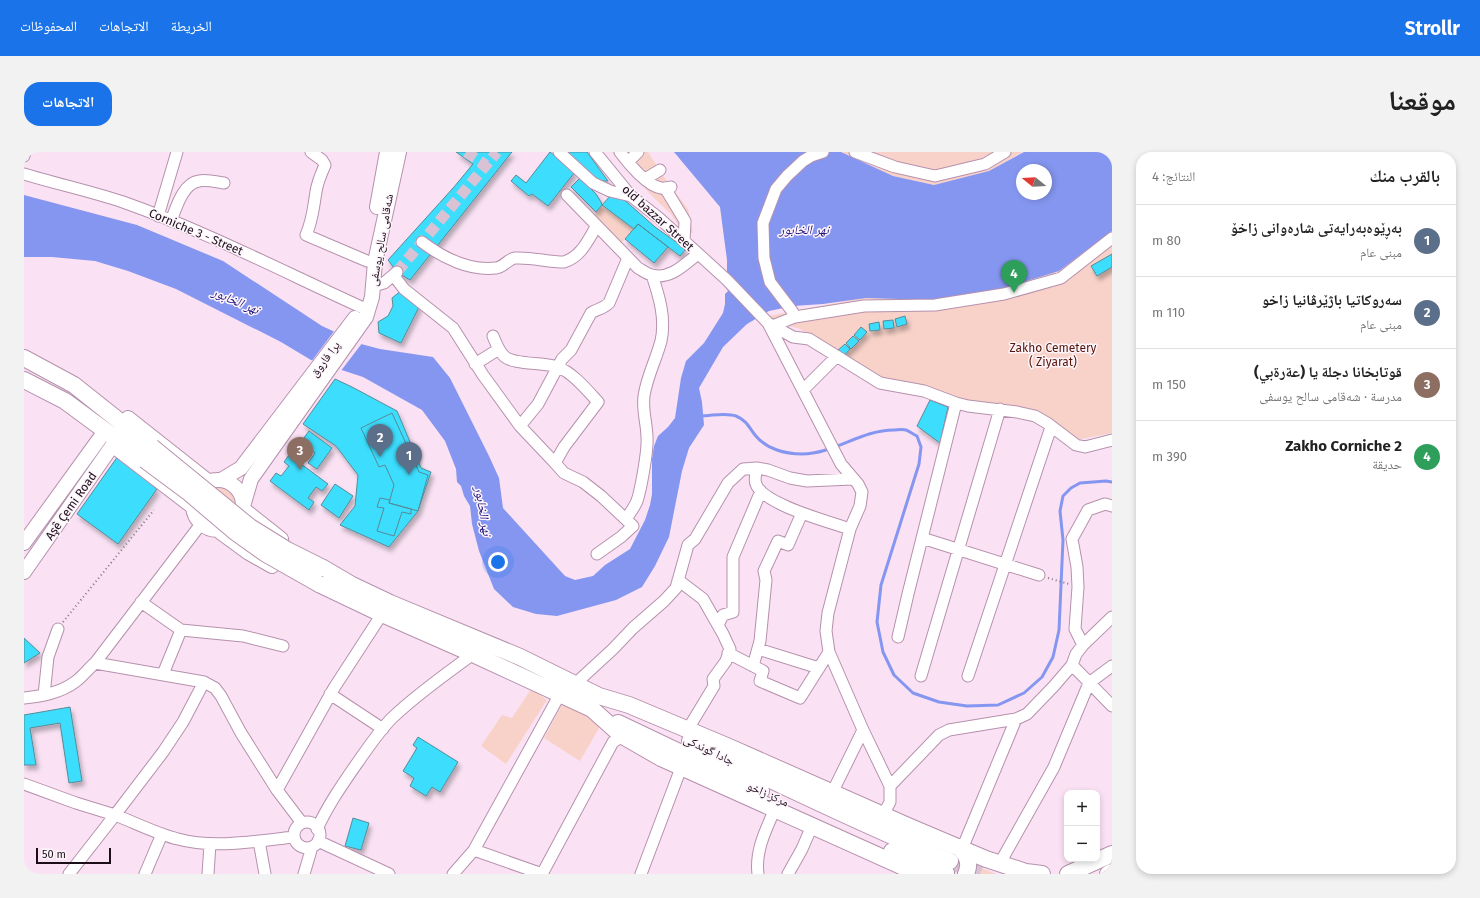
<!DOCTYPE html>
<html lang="ar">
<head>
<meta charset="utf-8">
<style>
	:root { --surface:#fff; --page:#f2f2f2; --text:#222; --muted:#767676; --line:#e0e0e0; --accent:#1a73e8 }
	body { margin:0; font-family:"Fira Sans","Noto Naskh Arabic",sans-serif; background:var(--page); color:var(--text); direction:rtl }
	.controls { position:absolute; right:12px; bottom:12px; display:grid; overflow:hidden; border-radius:8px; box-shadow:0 2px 6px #0003 }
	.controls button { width:36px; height:36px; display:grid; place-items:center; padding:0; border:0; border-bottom:1px solid var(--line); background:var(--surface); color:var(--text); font:20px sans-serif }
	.compass { position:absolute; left:992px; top:12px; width:36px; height:36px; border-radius:50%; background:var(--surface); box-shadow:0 2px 6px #0003; rotate:288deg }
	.scale { position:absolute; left:12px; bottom:10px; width:75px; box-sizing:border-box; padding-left:4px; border:2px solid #1b0e19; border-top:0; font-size:11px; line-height:14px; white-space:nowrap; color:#1b0e19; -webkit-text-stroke:3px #fdf5fb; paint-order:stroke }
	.you { position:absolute; left:474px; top:410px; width:14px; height:14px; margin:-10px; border:3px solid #fff; border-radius:50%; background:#1a73e8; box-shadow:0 0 0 6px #1a73e833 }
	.badge { display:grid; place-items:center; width:26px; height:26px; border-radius:50%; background:var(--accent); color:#fff; font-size:13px; font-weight:700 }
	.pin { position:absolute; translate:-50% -33px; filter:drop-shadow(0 1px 2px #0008) }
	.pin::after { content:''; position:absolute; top:21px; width:14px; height:12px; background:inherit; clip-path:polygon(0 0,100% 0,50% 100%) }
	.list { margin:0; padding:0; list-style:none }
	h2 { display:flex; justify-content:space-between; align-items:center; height:52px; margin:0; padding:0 16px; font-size:17px }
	h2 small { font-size:13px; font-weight:400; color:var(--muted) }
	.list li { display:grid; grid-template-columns:26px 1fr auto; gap:12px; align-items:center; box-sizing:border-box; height:72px; padding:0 16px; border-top:1px solid var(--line) }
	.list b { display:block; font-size:15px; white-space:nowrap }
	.list p { margin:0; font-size:13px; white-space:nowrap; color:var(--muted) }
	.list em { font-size:13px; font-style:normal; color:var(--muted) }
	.map { position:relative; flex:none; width:1088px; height:722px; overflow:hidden; direction:ltr; border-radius:16px }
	header { display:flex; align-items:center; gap:24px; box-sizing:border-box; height:56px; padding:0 20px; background:var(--accent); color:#fff }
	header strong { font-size:19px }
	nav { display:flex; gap:22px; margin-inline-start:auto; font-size:14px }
	.intro { display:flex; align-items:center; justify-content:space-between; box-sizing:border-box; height:96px; padding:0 24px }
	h1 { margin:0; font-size:28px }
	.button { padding:10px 18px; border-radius:16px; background:var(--accent); color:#fff; font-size:14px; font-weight:700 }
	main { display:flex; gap:24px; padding:0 24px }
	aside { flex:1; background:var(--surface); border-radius:16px; box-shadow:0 2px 6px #0003 }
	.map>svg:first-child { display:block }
	.green { fill:#f8d2c8 }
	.water { fill:#8596f0; fill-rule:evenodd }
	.pier { fill:#fae2f4 }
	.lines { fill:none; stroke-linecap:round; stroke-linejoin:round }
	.stream { stroke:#8596f0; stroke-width:3 }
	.building { fill:#3cddfd; stroke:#578b97; filter:url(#shadow) }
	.minor-tunnel { stroke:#d9c2d3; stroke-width:11; stroke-dasharray:11 5.5; stroke-linecap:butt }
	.highway-tunnel { stroke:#d9c2d3; stroke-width:16; stroke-dasharray:16 8; stroke-linecap:butt }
	.minor-casing { stroke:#b691ad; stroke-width:13 }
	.major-casing { stroke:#b691ad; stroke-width:16 }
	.highway-casing { stroke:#b691ad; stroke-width:18 }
	.path { stroke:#857381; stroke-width:2; stroke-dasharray:1 3; stroke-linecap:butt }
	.minor { stroke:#fff; stroke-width:11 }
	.major { stroke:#fff; stroke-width:14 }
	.highway { stroke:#fff; stroke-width:16 }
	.highway-bridge-casing { stroke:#b691ad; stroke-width:18; stroke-linecap:butt }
	.highway-bridge { stroke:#fff; stroke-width:16 }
	.labels { text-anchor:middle; stroke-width:3; stroke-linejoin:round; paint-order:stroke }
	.street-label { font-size:12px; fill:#1b0e19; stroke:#fdf5fb }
	.park-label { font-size:12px; fill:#571607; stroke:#fdf5fb }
	.water-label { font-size:13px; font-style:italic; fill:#1e147d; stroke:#fdf5fb }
</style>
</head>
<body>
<header>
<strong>Strollr</strong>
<nav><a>الخريطة</a><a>الاتجاهات</a><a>المحفوظات</a></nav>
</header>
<div class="intro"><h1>موقعنا</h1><a class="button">الاتجاهات</a></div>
<main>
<aside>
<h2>بالقرب منك<small>النتائج: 4</small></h2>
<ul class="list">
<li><span class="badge" style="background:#5c6f8a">1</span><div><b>بەڕێوەبەرایەتی شارەوانی زاخۆ</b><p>مبنى عام</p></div><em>80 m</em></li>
<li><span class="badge" style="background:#5c6f8a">2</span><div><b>سه‌روكاتيا باژێرڤانيا زاخو</b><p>مبنى عام</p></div><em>110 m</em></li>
<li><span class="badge" style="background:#8d6e63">3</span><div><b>قوتابخانا دجلة يا (عةرةبي)</b><p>مدرسة · شەقامی سالح یوسفی</p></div><em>150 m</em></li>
<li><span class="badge" style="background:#2e9e5b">4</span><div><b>Zakho Corniche 2</b><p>حديقة</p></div><em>390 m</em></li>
</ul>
</aside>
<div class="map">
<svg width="1088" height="722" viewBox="0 0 1088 722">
	<defs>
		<filter id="shadow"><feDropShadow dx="2.5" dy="4.5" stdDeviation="2" flood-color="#0004"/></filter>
	</defs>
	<rect width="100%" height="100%" fill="#fae2f4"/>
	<path class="green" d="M 588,0 L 624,0 L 644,31 L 664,57 L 669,81 L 656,76 L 647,62 L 628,44 L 602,15 L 597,12 Z
		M 817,0 L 998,0 L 966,19 L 910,33 L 869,24 Z
		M 577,54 L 580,54 L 610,77 L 595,94 L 568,67 L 572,60 Z
		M 1088,79 L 1088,281 L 1052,288 L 1011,259 L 978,252 L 959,253 L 850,227 L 776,177 L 752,170 L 744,164 L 838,146 L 1035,119 Z
		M 188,333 C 204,331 215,340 214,357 L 193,374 C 182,373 176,367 173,356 Z
		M 507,537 L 523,548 L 482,612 L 457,594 L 478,563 L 488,566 Z
		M 541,547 L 578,571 L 556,609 L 520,586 Z
		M 953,714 L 972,722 L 951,722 Z"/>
	<path class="water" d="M 650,0 L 817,0 L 869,24 L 910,33 L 965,19 L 1000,0 L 1088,0 L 1088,79 L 1035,119 L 980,136 L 909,148 L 842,146 L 799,152 L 769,154 L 745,159 L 723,172 L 699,195 L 675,236 L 678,250 L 680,273 L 665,296 L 658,319 L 645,385 L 631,414 L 618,435 L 592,448 L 533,464 L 512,462 L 489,455 L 470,437 L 455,399 L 448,372 L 446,354 L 440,344 L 437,334 L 433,330 L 432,317 L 421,289 L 398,258 L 339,225 L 287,208 L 257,190 L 152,137 L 104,119 L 71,109 L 28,105 L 0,105 L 0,43 L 113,73 L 199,109 L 298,174 L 337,192 L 356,197 L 409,205 L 426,226 L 465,304 L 475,326 L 479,356 L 541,424 L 551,428 L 569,424 L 581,413 L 606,397 L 621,368 L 626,353 L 628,342 L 628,307 L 630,294 L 634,284 L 644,275 L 651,266 L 657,226 L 662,209 L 680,191 L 699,161 L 701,152 L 701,142 L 704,139 L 700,132 L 703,128 L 703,108 L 696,55 ZM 998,18 L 1022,18 L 1022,42 L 998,42 Z"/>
	<path class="pier" d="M 311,178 L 339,190 L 316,220 L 287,210 Z"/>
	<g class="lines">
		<path class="stream" d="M 676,264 C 688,264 701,260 712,264 C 722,268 725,275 731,283 C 742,297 761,302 778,302 C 810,302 837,278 870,278 C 873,278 878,277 882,278 C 885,279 889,282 893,284 L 897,295 L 895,312 L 857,433 L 853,470 L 859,500 L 870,523 L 889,541 L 915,550 L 943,554 L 974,553 L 1000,541 L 1018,525 L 1029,505 L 1035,478 L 1039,388 L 1036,359 L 1039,344 L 1047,336 L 1056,331 L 1082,329 L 1088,330"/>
	</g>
	<path class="building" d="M 432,0 L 488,0 L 386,128 L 373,120 L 364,108 L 430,35 L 449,12 Z
		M 526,0 L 551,20 L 524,54 L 508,42 L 505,44 L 487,29 L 492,23 L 502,31 Z
		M 538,0 L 563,0 L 584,29 L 575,29 Z
		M 556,26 L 572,42 L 577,50 L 578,53 L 572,60 L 547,35 Z
		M 587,43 L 596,44 L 631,75 L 662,97 L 656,104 L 614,72 L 610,77 L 578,53 Z
		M 614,72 L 644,95 L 630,111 L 601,87 Z
		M 1088,102 L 1088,115 L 1073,124 L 1067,114 Z
		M 378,138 L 396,153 L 377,191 L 355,181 L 354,170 L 364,164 L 369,154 L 368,146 Z
		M 881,164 L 883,172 L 873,175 L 871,167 Z
		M 869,168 L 870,176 L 860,177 L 859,169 Z
		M 855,170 L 856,178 L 846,179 L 845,172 Z
		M 837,175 L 843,180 L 836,188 L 830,183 Z
		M 829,184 L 835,189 L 827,197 L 822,191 Z
		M 821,192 L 826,197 L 819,205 L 813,199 Z
		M 311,227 L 328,235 L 373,259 L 397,316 L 407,320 L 394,359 L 365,395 L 316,373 L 331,354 L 334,323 L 312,294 L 279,272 Z
		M 906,248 L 924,255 L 916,291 L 893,274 Z
		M 368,261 L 395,320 L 404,323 L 394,359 L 365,351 L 370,333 L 361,313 L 355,315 L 337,276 Z
		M 285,279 L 308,296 L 293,317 L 284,311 L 291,301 L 282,294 L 275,303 L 268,297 L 276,286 L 279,287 Z
		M 265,303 L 304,332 L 298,339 L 292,335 L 284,346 L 290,350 L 285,358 L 246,329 L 252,321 L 257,324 L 265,314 L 260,310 Z
		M 94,304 L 133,337 L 94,392 L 53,362 Z
		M 311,332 L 329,344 L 315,366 L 297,353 Z
		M 356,346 L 366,348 L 365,351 L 387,357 L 387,362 L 378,360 L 370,384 L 353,379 L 360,356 L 353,355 Z
		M 0,486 L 16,501 L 0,511 Z
		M 46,555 L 58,629 L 45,631 L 36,571 L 6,576 L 12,613 L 0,613 L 0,563 Z
		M 394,585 L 434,610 L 416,640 L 408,635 L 402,644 L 386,634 L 390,626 L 379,619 L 393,596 L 389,593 Z
		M 329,666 L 345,671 L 337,698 L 321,694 Z"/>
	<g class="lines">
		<path class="minor-tunnel" d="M 442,0 L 462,13
			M 373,120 L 473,0"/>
		<path class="highway-tunnel" d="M 926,709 L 956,722"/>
		<defs>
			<path id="minor" d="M 287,0 L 298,8 L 301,13 C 297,22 293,31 292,40 C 289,57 289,67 282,83 L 343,109
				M 535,0 L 569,31 L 586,39 L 607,44
				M 571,0 L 607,44 L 635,66 L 703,128 L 744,171 L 817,312 L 834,332 L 838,340 L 836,354 L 826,377 L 804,461 L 802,479 L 805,500 L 839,578 L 866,634 L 866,650 L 859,663
				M 596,0 C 604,11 623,34 637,36 C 640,37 644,35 647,35
				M 831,0 L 871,15 L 911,24 L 961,12 L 981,0
				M 0,4 L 1,0
				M 604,10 L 614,0
				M 0,22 C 33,32 66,39 99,50 C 181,79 258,119 337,155
				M 621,27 L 636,18
				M 641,36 L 661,69 L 660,90
				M 543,43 L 614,116 C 618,118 623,122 628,123 C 646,128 661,112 674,102
				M 134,64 L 153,0
				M 147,69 C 152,56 159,31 175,29 C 183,27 192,30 200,31
				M 398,90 C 419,106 446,119 472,116 C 480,115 484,107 491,106 C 507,105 524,110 540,110 C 557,105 564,88 572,75
				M 370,124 L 380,137 L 429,176 L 459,223 L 496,274 L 531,311 L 540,321 L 559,330 L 577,344 L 609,374 L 597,385 L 573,402
				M 349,134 L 360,131 L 373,120
				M 771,165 L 840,154 L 911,153 L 980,142 L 1037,126 L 1088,86
				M 744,171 L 769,185 L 785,187 L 856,231 L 900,239 L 932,251 L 944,254 L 993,260 L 1011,264 L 1023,271 L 1052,293 L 1061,295 L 1088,288
				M 748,174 L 771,165 L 768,159 L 746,130 L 740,106 L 739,71 L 752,37 L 763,24 L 779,9 L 787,4 L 799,0
				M 469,184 C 472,191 474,198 480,204 C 489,213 519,210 534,215 C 549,221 563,238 574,250 L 540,295 L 531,311
				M 451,212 L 475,197
				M 779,238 L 813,204
				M 496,274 L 514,252 L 538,207 L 547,198 L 567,161 C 573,157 579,157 585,151 L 604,106
				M 733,316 C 732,320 730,328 732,332 C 738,352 806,370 826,377
				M 602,367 C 606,361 610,356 613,349 C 617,337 624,298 623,286 C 623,272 618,258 620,244 C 623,224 632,208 637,189 C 642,166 635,144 628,123
				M 898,386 L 1015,423
				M 654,428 L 679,447 L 699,482 L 706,497 L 702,509 L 689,527 L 690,534 L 664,577
				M 117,450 L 157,478 L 219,484 L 259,494
				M 694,473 L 699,463 L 709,460 L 709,405 L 737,339
				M 874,485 L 884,442 L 932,251
				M 1059,493 L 1051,477 L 1054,435 L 1053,415 L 1048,387 L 1064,358 L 1081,352 L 1088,354
				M 734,497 L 795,516
				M 704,501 L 739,519 L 736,529 L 776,546 L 805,500
				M 71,511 L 180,530 L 191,536 L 197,544 L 217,581 L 253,638 L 278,671
				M 1048,513 L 1088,554
				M 729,514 L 736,489 L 742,428 L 740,419 L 754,389 L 764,393 L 778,361
				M 139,522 L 157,478
				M 897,524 L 976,257
				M 944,524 L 1027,275
				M 551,532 L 589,497 L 609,476 L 640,449 L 652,436 L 664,393 L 671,387 L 704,331 L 719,317 L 733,316 L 744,318 L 766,326 L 783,329 L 828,327
				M 306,542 L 359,577
				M 20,543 L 24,505 L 34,477
				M 0,546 C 18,544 36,541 51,530 C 58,525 64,517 71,511 L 177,372
				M 0,632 L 52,651 L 91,663 L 139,600 L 159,570 L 180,530
				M 866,634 L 915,583 L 925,578 L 992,567 L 1003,562 L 1030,534 L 1048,513 L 1052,502 L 1059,493 L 1088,465
				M 253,638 L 310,536 L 358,462
				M 808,641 L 839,578
				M270 683a13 13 0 1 1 26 0a13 13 0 1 1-26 0Z
				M 293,677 C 305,651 320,630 336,607 C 346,593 356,578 368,566 C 393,542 422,522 449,502
				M 235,689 L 241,722
				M 294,689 L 365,722
				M 938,697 L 992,567
				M 450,698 L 518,722
				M 976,711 L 1030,615 L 1065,531 L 1088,514
				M 45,722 L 91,663 C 112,671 133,682 154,687 C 190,697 233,689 270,685
				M 121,722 L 138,682
				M 184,722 L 186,692
				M 280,722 L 288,695
				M 429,722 L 450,698 L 536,542
				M 518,722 L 589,590 L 599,584
				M 617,722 L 657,616
				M 734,722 C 731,699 742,677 751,657
				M 764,722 L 778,697 L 788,674"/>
			<path id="major" d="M 353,55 L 363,0
				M 104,266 L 185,330
				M 92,296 L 169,355
				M169 353a25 25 0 1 1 50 0a25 25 0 1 1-50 0Z
				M 197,328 L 217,316 L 331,166
				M 220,351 L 227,327 L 342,165 L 348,145 L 351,110 L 375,0
				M 219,357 L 257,387
				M 195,379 L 225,401 L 248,414
				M 0,391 L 81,279
				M 0,420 L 93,287"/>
			<path id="highway" d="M 0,206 L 50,233 L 128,295
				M 0,228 L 41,249 L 121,308
				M 299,416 L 328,433 L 366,451 L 496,505 L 575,544 L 605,553 L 705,595 L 884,674 L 962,707 L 1002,720
				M 295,432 L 358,462 L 449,502 L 568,557 L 597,583 L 637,606 L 895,722
				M 594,571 L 737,639
				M 666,589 C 752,631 838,672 926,709
				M 935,695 C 943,704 947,710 942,722
				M 868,699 L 922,721
				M 992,721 L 1002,720 L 1018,722
				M 1044,722 L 1088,702
				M 1084,722 L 1088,720"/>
		</defs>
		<use href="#minor" class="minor-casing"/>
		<use href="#major" class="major-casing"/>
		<use href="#highway" class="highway-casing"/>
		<path class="path" d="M 1024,426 L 1045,432
			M 39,470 L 130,358"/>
		<use href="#minor" class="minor"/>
		<use href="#major" class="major"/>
		<use href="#highway" class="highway"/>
		<defs>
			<path id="highway-bridge" d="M 128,295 L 226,375 L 263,398 L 299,416
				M 121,308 L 164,340 L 211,380 L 242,402 L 295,432"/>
		</defs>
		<use href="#highway-bridge" class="highway-bridge-casing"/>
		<use href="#highway-bridge" class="highway-bridge"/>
	</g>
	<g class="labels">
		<g class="street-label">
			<text transform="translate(634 66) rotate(42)" y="4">old bazzar Street</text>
			<text transform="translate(172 80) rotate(23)" y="4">Corniche 3 - Street</text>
			<text transform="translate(357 88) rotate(-80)" y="4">شەقامی سالح یوسفی</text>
			<text transform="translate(301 207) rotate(-53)" y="4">پرا فاروق</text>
			<text transform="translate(47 354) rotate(-55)" y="4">Aşê Çemi Road</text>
			<text transform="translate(685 598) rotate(26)" y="4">جادا گوندکی</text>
			<text transform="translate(744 642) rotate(24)" y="4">مركز زاخو</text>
		</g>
		<g class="park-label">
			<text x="1029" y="200">Zakho Cemetery<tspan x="1029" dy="14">( Ziyarat)</tspan></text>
		</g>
		<g class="water-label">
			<text x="780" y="82">نهر الخابور</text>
			<text transform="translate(212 148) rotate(23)" y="5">نهر الخابور</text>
			<text transform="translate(460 359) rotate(80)" y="5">نهر الخابور</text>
		</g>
	</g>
</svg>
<div class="controls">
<button>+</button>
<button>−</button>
</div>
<svg class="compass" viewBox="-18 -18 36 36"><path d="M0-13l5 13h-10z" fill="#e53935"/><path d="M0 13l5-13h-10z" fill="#767676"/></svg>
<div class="scale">50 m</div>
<div class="you"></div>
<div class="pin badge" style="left:385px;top:323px;background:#5c6f8a">1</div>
<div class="pin badge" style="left:356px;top:305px;background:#5c6f8a">2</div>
<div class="pin badge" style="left:276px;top:318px;background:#8d6e63">3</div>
<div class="pin badge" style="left:990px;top:141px;background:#2e9e5b">4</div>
</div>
</main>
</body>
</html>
